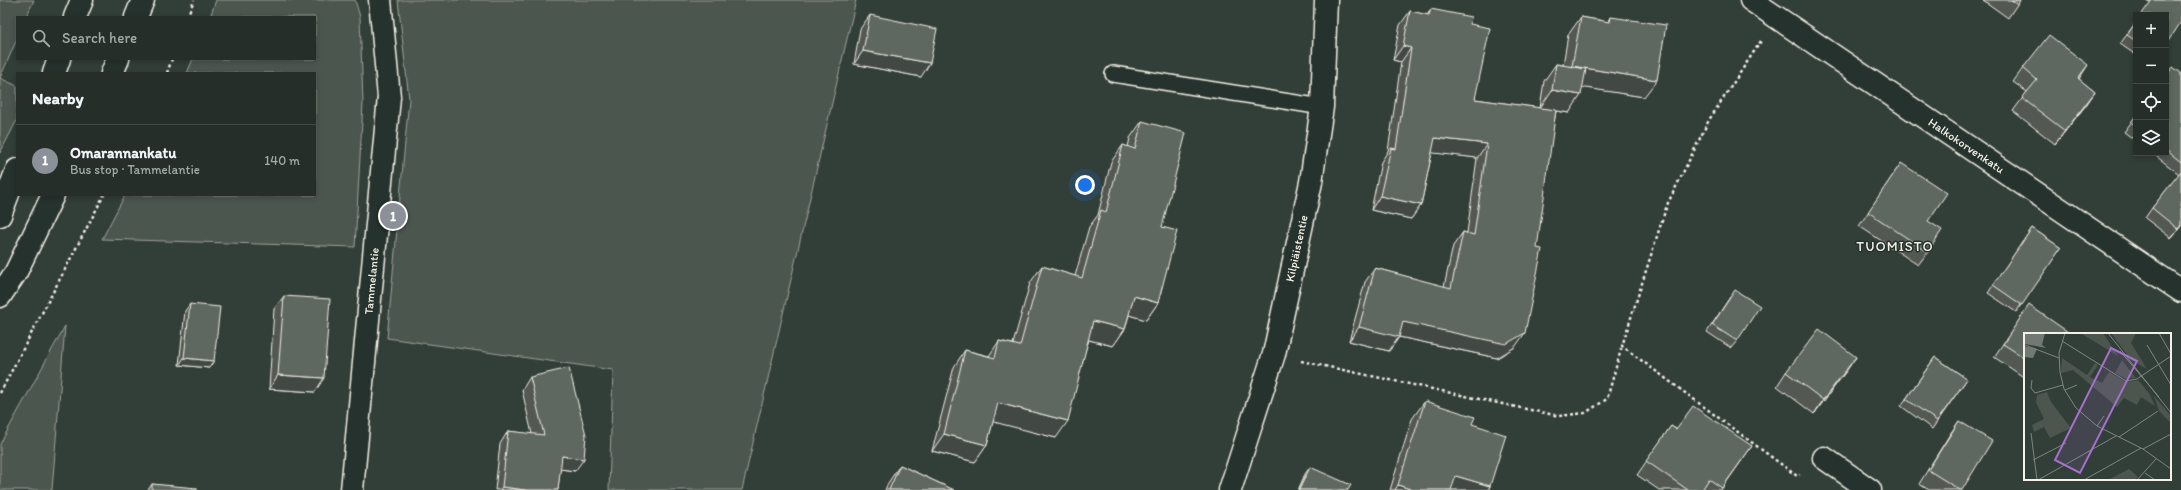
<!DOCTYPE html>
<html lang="en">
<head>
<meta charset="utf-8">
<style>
	:root { --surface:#262e2a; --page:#323a36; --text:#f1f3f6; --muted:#a4a8a8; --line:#424a47; --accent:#8c9099 }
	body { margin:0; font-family:Itim,sans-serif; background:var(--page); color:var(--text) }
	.controls { position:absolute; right:12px; top:12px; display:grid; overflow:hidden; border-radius:0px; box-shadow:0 2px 6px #0003 }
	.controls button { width:36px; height:36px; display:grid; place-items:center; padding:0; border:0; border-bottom:1px solid var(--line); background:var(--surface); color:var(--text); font:20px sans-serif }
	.you { position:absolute; left:1085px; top:185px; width:14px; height:14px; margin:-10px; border:3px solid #fff; border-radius:50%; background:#1a73e8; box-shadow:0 0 0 6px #1a73e833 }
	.badge { display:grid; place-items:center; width:26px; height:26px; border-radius:50%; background:var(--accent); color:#fff; font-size:13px; font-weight:700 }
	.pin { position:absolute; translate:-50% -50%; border:2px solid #fff; box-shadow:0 1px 4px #0006 }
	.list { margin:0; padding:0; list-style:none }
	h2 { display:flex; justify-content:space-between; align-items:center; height:52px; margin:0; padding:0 16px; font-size:17px }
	h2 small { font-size:13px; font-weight:400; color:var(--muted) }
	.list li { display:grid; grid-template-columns:26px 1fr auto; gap:12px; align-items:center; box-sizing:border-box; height:72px; padding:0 16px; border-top:1px solid var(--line) }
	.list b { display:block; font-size:15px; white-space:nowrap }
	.list p { margin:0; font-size:13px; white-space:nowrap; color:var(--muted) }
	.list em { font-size:13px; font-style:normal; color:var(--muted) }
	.icon { flex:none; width:22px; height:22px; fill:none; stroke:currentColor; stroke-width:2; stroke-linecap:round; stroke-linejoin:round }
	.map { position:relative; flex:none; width:2181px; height:490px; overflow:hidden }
	.search { position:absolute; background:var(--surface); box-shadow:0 2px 6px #0003; left:16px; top:16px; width:300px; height:44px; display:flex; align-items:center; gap:10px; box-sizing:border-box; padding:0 14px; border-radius:0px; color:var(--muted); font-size:15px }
	.panel { position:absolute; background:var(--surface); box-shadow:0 2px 6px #0003; left:16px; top:72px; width:300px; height:124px; border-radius:0px }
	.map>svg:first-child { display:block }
	.green { fill:#4c564f; stroke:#a0a49c }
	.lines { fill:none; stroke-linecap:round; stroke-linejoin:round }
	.service-casing { stroke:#f4f1e8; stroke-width:18 }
	.minor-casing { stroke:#f4f1e8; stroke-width:25 }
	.tertiary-casing { stroke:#f4f1e8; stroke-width:25 }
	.path { stroke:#f4f1e8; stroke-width:2.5; stroke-dasharray:3 3; stroke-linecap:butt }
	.service { stroke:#26332d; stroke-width:15 }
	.minor { stroke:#26332d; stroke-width:22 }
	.tertiary { stroke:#26332d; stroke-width:22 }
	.wall { fill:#525953; stroke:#f4f1e8 }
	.shaded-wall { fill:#424944; stroke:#f4f1e8 }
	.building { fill:#5f6861; stroke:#f4f1e8 }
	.labels { text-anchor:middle; stroke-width:3; stroke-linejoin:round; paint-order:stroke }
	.street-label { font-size:12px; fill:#f4f1e8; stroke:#26332d }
	.quarter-label { font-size:14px; letter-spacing:1px; fill:#f4f1e8; stroke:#26332d }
	.inset-road { fill:none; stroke:#80867e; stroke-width:1 }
	.view { fill:#a571cd; fill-opacity:0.15; stroke:#a571cd; stroke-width:2 }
	.inset-edge { fill:none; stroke:#f4f1e8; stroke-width:2 }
</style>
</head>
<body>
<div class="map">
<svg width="2181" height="490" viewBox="0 0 2181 490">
	<rect width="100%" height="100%" fill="#323e38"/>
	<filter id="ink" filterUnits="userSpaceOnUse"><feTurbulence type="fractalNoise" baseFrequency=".025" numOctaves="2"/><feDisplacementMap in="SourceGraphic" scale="8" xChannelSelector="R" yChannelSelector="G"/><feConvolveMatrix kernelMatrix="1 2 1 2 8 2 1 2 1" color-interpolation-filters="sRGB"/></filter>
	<g filter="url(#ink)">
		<path class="green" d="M 0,0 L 34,0 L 26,17 L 17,17 L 17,39 L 0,78 L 17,86 L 17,120 L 0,153 Z
			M 216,0 L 355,0 L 360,17 L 363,103 L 355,247 L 102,239 L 125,195 L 315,195 L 315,73 L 187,73 L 193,59 L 315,59 L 315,17 L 210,17 Z
			M 398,0 L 856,0 L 742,490 L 609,490 L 613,370 L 387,338 L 409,99 Z
			M 65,326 L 52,490 L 0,490 L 0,444 Z"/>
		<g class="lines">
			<defs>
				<path id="service" d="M 1113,74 L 1322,107"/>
				<g id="minor">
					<path id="s1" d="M 1751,0 L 2181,291"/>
					<path d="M 1824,458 L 1870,490"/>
					<path id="s2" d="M 352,490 L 389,97 L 380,0"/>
					<path id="s3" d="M 1230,490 L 1274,354 L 1311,182 L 1322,107 L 1326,0"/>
				</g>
				<path id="tertiary" d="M 75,17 L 82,0
					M 136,17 L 143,0
					M 54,73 L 59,59
					M 112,73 L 118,59
					M 0,215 L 17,170
					M 0,296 L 16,272 L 53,195"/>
			</defs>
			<use href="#service" class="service-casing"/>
			<use href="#minor" class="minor-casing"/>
			<use href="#tertiary" class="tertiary-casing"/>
			<path class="path" d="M 187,17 L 194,0
				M 1761,41 L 1709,120 L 1667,205 L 1622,346 L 1797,476 L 1800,475
				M 167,73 L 172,59
				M 1301,361 L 1559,416 L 1585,413 L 1607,399 L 1622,346
				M 0,393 L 104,195"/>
			<use href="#service" class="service"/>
			<use href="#minor" class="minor"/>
			<use href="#tertiary" class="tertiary"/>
		</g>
		<path class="wall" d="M 1983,0 L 2020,0 L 2008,18 Z
			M 2147,0 L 2181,0 L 2150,2 Z
			M 1431,9 L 1470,24 L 1475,99 L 1540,108 L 1544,81 L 1556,64 L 1563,65 L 1568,35 L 1581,17 L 1608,22 L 1611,17 L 1644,97 L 1583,87 L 1569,113 L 1556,111 L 1515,347 L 1497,358 L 1399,337 L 1389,351 L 1349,341 L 1365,282 L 1375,268 L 1444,287 L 1453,246 L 1463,232 L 1467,233 L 1477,158 L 1432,152 L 1421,205 L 1411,219 L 1371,210 L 1381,162 L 1388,151 L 1401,62 L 1393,60 L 1400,25 L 1410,11 L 1427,15 Z
			M 870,15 L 921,77 L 854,64 L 860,29 Z
			M 2136,22 L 2136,55 L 2120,44 Z
			M 2088,65 L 2079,79 L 2095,92 L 2086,105 L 2055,144 L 2013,111 L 2027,92 L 2013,82 L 2023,68 Z
			M 2181,73 L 2181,226 L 2171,238 L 2145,218 L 2152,208 L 2179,174 L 2152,153 L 2166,153 L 2166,76 Z
			M 2136,116 L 2136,141 L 2124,132 Z
			M 1142,121 L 1162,227 L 1158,303 L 1146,320 L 1129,315 L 1125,329 L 1113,346 L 1089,340 L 1056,438 L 993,421 L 987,445 L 975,462 L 932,451 L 954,367 L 965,350 L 989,356 L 999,341 L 1013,344 L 1030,283 L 1042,266 L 1075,276 L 1089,227 L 1098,215 L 1111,162 L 1123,145 L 1128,147 L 1130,138 Z
			M 1901,163 L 1928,221 L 1928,252 L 1918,265 L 1859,226 Z
			M 2032,228 L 2061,248 L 2016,312 L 1988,293 Z
			M 284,296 L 315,392 L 269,389 L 274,309 Z
			M 1730,297 L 1737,341 L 1731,348 L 1707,332 Z
			M 190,304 L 209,368 L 179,365 L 185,311 Z
			M 2020,319 L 2025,334 L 2025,378 L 1994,357 Z
			M 1856,357 L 1814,414 L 1777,386 L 1786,372 Z
			M 1935,357 L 1967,379 L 1932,429 L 1901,406 Z
			M 530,377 L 575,471 L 560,469 L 558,490 L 495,490 L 500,444 L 508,431 L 532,434 L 522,390 Z
			M 1425,401 L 1472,424 L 1490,486 L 1488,490 L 1390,490 L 1412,419 Z
			M 1959,421 L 1962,490 L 1929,490 L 1919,484 L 1950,434 Z
			M 1671,426 L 1676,429 L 1752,446 L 1721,490 L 1659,490 L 1637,475 Z
			M 900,465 L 954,490 L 885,490 L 888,483 Z
			M 1310,467 L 1348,490 L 1298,490 L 1305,474 Z
			M 152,484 L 197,490 L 148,490 Z"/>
		<path class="shaded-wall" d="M 1403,46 L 1411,48 L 1401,62 L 1393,60 Z
			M 863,51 L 930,63 L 921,77 L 854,64 Z
			M 1572,66 L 1657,80 L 1644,97 L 1560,84 Z
			M 1552,90 L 1581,95 L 1569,113 L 1540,108 Z
			M 2095,92 L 2086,105 L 2055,144 Z
			M 1435,138 L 1487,144 L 1477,158 L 1425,152 Z
			M 1380,196 L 1421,205 L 1411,219 L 1371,210 Z
			M 2181,225 L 2181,226 L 2171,238 L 2178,229 Z
			M 1134,296 L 1158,303 L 1146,320 L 1122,313 Z
			M 1093,321 L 1125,329 L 1113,346 L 1081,338 Z
			M 1403,322 L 1525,333 L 1515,347 L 1497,358 L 1399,337 L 1389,351 L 1349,341 L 1359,327 Z
			M 1856,357 L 1847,370 L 1814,414 L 1823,400 Z
			M 184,358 L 214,361 L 209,368 L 179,365 Z
			M 278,375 L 324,378 L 315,392 L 269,389 Z
			M 998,403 L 1068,421 L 1056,438 L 986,420 Z
			M 944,434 L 987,445 L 975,462 L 932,451 Z
			M 562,456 L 584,459 L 575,471 L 553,468 Z
			M 1456,476 L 1490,486 L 1488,490 L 1446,490 Z
			M 1398,485 L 1413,490 L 1395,490 Z
			M 502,487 L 526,490 L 500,490 Z"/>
		<path class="building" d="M 2011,0 L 2020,0 L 2018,4 Z
			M 2152,0 L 2181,0 L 2181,22 L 2166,45 L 2166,15 L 2141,15 Z
			M 1431,9 L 1471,17 L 1470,24 L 1490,28 L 1475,99 L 1556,110 L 1537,248 L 1542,249 L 1525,333 L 1506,344 L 1403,322 L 1399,337 L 1359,327 L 1375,268 L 1451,288 L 1463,232 L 1474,235 L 1487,144 L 1435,138 L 1421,205 L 1380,196 L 1391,148 L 1396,149 L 1411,48 L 1403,46 L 1410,11 L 1429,15 Z
			M 870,15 L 937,29 L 930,63 L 863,51 Z
			M 1581,17 L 1610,22 L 1611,17 L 1666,25 L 1657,80 L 1572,66 Z
			M 2136,22 L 2136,41 L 2127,35 Z
			M 2049,35 L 2088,65 L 2078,78 L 2095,92 L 2065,131 L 2022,98 L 2037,80 L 2023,68 Z
			M 1556,64 L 1586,69 L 1581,95 L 1552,90 Z
			M 2173,67 L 2181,73 L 2181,162 L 2166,150 L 2166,76 Z
			M 2136,116 L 2136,126 L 2131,122 Z
			M 1142,121 L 1186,133 L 1162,227 L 1177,231 L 1158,303 L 1134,296 L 1125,329 L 1093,321 L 1068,421 L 998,403 L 987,445 L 944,434 L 965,350 L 995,358 L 999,341 L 1020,346 L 1042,266 L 1082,278 L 1101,210 L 1106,212 L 1123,145 L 1135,149 Z
			M 1901,163 L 1947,193 L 1928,221 L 1942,230 L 1928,252 L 1868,212 Z
			M 2181,171 L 2181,225 L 2178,229 L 2152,208 Z
			M 2032,228 L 2061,248 L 2022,305 L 1993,285 Z
			M 1735,290 L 1760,306 L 1737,341 L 1712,325 Z
			M 284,296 L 330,299 L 324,378 L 278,375 Z
			M 190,304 L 220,307 L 214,361 L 184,358 Z
			M 2029,305 L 2071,334 L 2025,334 L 2025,358 L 2003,344 Z
			M 1819,329 L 1856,357 L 1823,400 L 1786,372 Z
			M 1935,357 L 1967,379 L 1937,421 L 1906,399 Z
			M 569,368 L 586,435 L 584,459 L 562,456 L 558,490 L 526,490 L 502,487 L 508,431 L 544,435 L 530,377 Z
			M 1425,401 L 1475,417 L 1472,424 L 1506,435 L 1490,486 L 1456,476 L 1451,490 L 1413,490 L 1398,485 Z
			M 1693,406 L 1752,446 L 1722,488 L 1709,479 L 1702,490 L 1688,490 L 1646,461 L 1671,426 L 1676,429 Z
			M 1959,421 L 1992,441 L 1962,490 L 1960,490 L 1928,470 Z
			M 900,465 L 954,490 L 889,490 Z
			M 1310,467 L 1351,485 L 1348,490 L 1299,490 Z
			M 152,484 L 197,488 L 197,490 L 152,490 Z"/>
	</g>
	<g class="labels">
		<g class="street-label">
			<text dy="4" stroke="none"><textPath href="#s1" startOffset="260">Halkokorvenkatu</textPath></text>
			<text dy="4" stroke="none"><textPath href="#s3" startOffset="251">Kilpiäistentie</textPath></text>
			<text dy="4" stroke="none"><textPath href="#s2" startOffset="210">Tammelantie</textPath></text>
		</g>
		<g class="quarter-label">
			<text x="1895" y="251">TUOMISTO</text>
		</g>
	</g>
	<g transform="translate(2024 333)">
		<rect width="147" height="147" fill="#323e38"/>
		<path d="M 59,0 L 79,0 L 94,23 L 58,1 ZM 87,0 L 112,0 L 107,10 L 123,36 L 107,27 ZM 38,25 L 63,42 L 71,30 L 74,32 L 66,44 L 78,50 L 85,39 L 102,49 L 114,47 L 125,60 L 131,73 L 117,64 L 113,72 L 100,65 L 93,74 L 49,37 L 37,40 ZM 98,27 L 104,35 L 112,45 L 102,46 L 91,40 ZM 23,59 L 27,69 L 47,95 L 26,105 L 20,94 L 10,99 L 8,92 L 20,86 L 12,69 L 13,62 ZM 130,63 L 147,83 L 147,90 L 135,78 ZM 105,136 L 114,144 L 111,147 L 84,147 Z" fill="#4c564f"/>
		<path d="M 0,0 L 21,0 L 18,12 L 22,15 L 1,11 L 0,13 L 13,16 L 9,25 L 0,24 Z" fill="#727972"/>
		<path class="inset-road" d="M 41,0 L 35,20 L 36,39 L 40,56 L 52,75 L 73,93 L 119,116 L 147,136M 84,0 L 147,80M 135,0 L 147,21M 38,8 L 102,48 L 113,46 L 147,23M 1,12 L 35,25M 123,12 L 147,52M 96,18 L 135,64M 8,47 L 7,55 L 11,60 L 39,52M 41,57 L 53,52M 73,93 L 80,83M 7,100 L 13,147M 95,104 L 134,78M 119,116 L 147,101M 9,127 L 42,110M 121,140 L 131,147M 14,147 L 92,103M 60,147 L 117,115M 113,147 L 132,126"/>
		<path class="view" d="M 87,15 L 113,28 L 56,140 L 31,127 Z"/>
		<rect width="147" height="147" class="inset-edge"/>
	</g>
</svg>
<div class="controls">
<button>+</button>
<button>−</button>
<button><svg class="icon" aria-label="locate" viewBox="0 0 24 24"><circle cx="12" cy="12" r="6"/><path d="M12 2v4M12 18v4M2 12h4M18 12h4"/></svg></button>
<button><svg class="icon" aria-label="layers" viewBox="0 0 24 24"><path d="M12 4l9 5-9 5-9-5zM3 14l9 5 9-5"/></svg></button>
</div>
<div class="you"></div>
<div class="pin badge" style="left:393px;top:216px">1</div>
<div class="search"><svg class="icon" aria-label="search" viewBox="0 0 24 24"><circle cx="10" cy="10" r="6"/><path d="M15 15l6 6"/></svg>Search here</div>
<section class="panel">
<h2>Nearby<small></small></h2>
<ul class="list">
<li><span class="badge">1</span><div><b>Omarannankatu</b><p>Bus stop · Tammelantie</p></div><em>140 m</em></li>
</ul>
</section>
</div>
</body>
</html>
